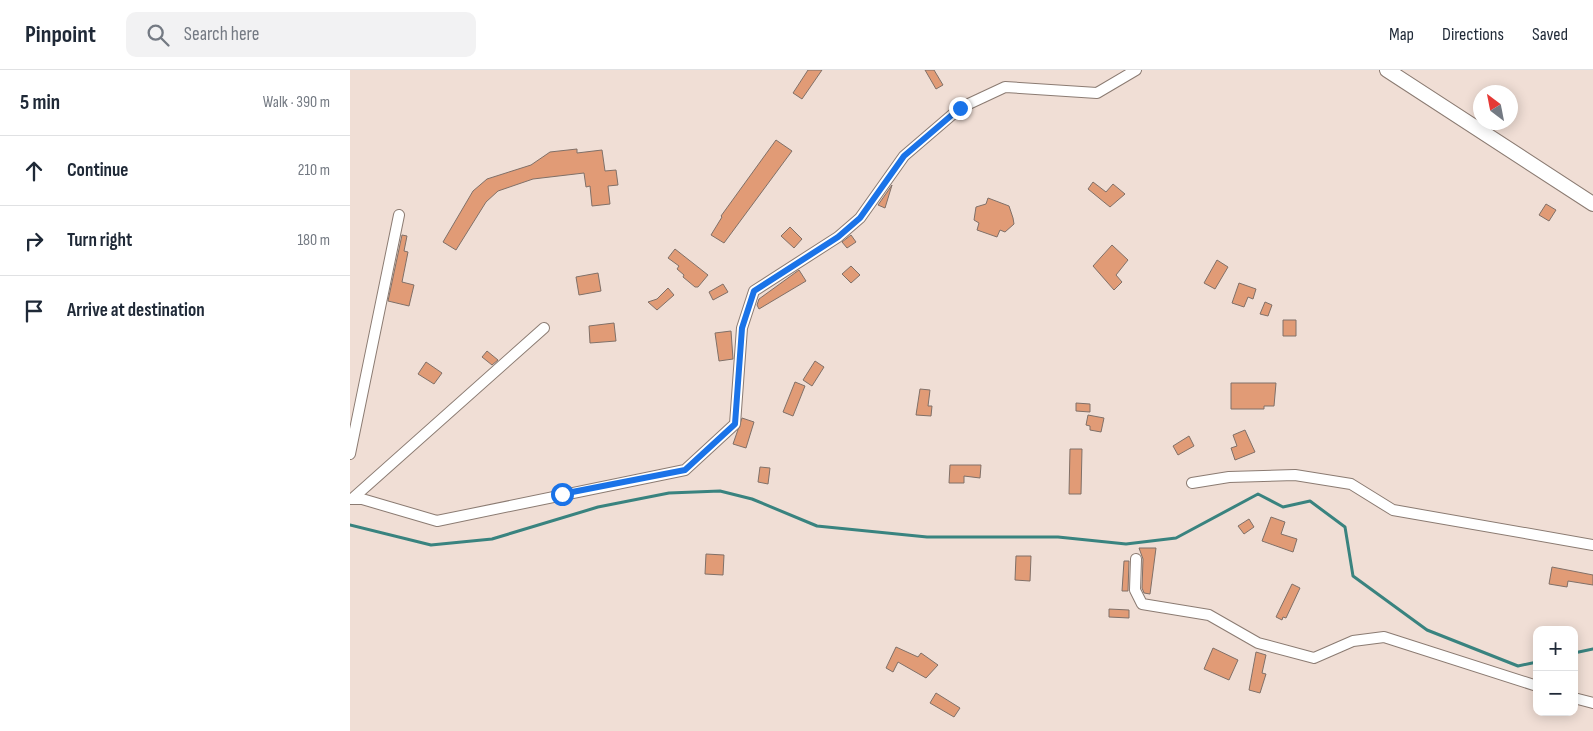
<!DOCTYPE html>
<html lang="en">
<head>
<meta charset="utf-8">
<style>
	:root { --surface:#fff; --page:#f2f2f3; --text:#1f2937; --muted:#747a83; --line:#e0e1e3 }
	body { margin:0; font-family:"Sofia Sans Condensed",sans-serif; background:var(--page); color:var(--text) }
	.controls { position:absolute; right:15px; bottom:15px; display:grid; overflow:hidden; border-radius:10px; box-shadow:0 2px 12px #0003 }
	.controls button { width:45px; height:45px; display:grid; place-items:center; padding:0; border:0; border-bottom:1px solid var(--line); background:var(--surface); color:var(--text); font:25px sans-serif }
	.compass { position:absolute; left:1123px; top:15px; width:45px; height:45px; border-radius:50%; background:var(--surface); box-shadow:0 2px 12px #0003; rotate:328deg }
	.stop { position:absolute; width:15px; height:15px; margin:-11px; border:4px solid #1a73e8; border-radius:50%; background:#fff }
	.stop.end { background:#1a73e8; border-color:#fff; box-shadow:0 1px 5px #0008 }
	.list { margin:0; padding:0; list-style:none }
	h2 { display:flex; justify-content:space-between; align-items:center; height:65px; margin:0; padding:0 20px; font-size:21px }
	h2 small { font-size:16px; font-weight:400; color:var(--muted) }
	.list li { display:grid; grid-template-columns:32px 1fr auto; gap:15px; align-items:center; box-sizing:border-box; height:70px; padding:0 20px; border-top:1px solid var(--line) }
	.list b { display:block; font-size:19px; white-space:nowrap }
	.list em { font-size:16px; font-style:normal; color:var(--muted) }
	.icon { flex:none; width:28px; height:28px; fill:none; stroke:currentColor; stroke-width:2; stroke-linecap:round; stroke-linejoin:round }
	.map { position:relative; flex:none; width:1243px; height:661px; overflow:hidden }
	header { display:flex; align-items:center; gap:30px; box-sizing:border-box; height:70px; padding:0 25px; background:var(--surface); border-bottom:1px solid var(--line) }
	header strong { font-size:24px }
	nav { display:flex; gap:28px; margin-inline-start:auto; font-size:18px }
	.search { width:350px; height:45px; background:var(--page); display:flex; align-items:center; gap:12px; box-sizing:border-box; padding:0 18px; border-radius:10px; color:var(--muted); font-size:19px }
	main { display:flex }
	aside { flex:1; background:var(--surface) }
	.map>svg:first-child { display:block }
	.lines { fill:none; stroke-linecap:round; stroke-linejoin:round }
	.stream { stroke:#39837f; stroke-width:3 }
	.building { fill:#e19b76; stroke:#807068 }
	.minor-casing { stroke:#8b7b72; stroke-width:12 }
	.secondary-casing { stroke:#8b7b72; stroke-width:16 }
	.minor { stroke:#fff; stroke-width:10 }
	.secondary { stroke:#fff; stroke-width:14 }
	.route { stroke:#1a73e8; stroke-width:6 }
</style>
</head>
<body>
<header>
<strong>Pinpoint</strong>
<div class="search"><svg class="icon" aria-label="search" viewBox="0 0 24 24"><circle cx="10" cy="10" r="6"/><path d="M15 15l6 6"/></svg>Search here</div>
<nav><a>Map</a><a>Directions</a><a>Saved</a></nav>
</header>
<main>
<aside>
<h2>5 min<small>Walk · 390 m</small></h2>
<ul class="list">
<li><svg class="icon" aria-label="ahead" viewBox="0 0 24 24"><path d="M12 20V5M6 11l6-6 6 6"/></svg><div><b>Continue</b></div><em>210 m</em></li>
<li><svg class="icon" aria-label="right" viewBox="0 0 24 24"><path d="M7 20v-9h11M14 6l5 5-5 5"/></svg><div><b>Turn right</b></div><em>180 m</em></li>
<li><svg class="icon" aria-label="arrive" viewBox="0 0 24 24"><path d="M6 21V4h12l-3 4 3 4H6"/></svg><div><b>Arrive at destination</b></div></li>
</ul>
</aside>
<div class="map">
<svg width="1243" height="661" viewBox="0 0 1243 661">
	<rect width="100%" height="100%" fill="#f0ded5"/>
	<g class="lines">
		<path class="stream" d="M 0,455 L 81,475 L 142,469 L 248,437 L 319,423 L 370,421 L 402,429 L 467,456 L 577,467 L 708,467 L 776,474 L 826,468 L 908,424 L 933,437 L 960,431 L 995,457 L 1003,506 L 1077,560 L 1168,596 L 1187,592
			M 1224,583 L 1243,579"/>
	</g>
	<path class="building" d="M 458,0 L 472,0 L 452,29 L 443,23 Z
		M 575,0 L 584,0 L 593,15 L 586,19 Z
		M 426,70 L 442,81 L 374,173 L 361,165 L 372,147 L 371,146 Z
		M 227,79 L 227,83 L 252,80 L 255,101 L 266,100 L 268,115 L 258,116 L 260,134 L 242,136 L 240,116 L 236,117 L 234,103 L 183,109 L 148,121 L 136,132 L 106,180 L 93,172 L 123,121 L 137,109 L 181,95 L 200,82 Z
		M 743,112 L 756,122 L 763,114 L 775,124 L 760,137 L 738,119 Z
		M 542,115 L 535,138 L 528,135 Z
		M 638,128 L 659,136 L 663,148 L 664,154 L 655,162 L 650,160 L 647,167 L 627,160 L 629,153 L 624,150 L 626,137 L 636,134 Z
		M 1196,134 L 1206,140 L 1199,151 L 1189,145 Z
		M 440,157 L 452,169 L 444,178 L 431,166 Z
		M 52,165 L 57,166 L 54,181 L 58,182 L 52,212 L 64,215 L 59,236 L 38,231 Z
		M 501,165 L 506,172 L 497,178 L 492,172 Z
		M 762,175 L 778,190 L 766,205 L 772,212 L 764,220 L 743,196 Z
		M 325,179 L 358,205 L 348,217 L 345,217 L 333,207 L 334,205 L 327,199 L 329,196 L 318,188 Z
		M 867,190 L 878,197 L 865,219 L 854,213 Z
		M 501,196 L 510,205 L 501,213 L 492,204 Z
		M 449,200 L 456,211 L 409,239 L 407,235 L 409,229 Z
		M 248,203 L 251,221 L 229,225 L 226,207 Z
		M 889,213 L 906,219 L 903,229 L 898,227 L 894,237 L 882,233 Z
		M 373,214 L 378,222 L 363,230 L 359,222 Z
		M 318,218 L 324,225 L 307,240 L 298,232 L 307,229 Z
		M 915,232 L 922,235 L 918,246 L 910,244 Z
		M 933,250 L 946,250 L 946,266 L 933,266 Z
		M 264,253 L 266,271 L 240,273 L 239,256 Z
		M 381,261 L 383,289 L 369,291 L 365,263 Z
		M 137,281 L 148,290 L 142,295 L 132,287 Z
		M 465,291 L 474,297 L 462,316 L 453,310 Z
		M 76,292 L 92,303 L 84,314 L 68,304 Z
		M 445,312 L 455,316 L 443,346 L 433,342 Z
		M 881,313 L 926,313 L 924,336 L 914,336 L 914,339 L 881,339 Z
		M 570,319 L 580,320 L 578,336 L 582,336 L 581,346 L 566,345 Z
		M 726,333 L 740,334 L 740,342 L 726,341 Z
		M 738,345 L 754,348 L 751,362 L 740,360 L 740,356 L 736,355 Z
		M 392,348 L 404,352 L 396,378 L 383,374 Z
		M 895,360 L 905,382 L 885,390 L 881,378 L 887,376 L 883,365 Z
		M 839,366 L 844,376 L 828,385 L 823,376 Z
		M 720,379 L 732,379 L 731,424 L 719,424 Z
		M 600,395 L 631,395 L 630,408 L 614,406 L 614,413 L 599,413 Z
		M 410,397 L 420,398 L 418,414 L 408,412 Z
		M 921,447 L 935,452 L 931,464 L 947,469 L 943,482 L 912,471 Z
		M 899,449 L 904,457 L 894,464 L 888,456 Z
		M 789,478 L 806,478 L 800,524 L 794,523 L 792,518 L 793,489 Z
		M 356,484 L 374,485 L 373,505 L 355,504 Z
		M 666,486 L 681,486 L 680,511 L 665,510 Z
		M 774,491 L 779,491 L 778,521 L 772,521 Z
		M 1202,497 L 1243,505 L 1243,515 L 1218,511 L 1217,517 L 1199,514 Z
		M 942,514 L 950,518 L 936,548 L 933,547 L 932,550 L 926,547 Z
		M 759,539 L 779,540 L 779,548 L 759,547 Z
		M 546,577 L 568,587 L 571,583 L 588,595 L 576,608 L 548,592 L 543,602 L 536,598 Z
		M 863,578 L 888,590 L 879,610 L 854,599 Z
		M 906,582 L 916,585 L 912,603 L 916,604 L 910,623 L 899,620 Z
		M 586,623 L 610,638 L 604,647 L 580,633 Z"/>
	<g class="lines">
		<defs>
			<path id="minor" d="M 0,384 L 49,145
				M 842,413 L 879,407 L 945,405 L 1001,414 L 1043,440 L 1243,475
				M 3,428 L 194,258
				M 0,429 L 12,429 L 87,451 L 335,400 L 385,354 L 392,258 L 404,221 L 488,167 L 510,148 L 554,86 L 610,38 L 655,17 L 747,23 L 786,0
				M 786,489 L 785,520 L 792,534 L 859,545 L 908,573 L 964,588 L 1003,571 L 1034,567 L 1187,616
				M 1224,628 L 1243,633"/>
			<path id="secondary" d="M 1037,0 L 1243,134"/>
		</defs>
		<use href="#minor" class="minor-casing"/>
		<use href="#secondary" class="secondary-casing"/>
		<use href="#minor" class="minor"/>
		<use href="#secondary" class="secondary"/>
	</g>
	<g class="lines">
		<path class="route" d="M 212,424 L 335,400 L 385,354 L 392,258 L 404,221 L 488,167 L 510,148 L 554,86 L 610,38"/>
	</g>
</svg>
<div class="controls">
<button>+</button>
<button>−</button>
</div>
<svg class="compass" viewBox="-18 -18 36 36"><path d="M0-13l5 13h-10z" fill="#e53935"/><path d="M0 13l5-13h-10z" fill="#747a83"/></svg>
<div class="stop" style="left:212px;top:424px"></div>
<div class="stop end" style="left:610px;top:38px"></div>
</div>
</main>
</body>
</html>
